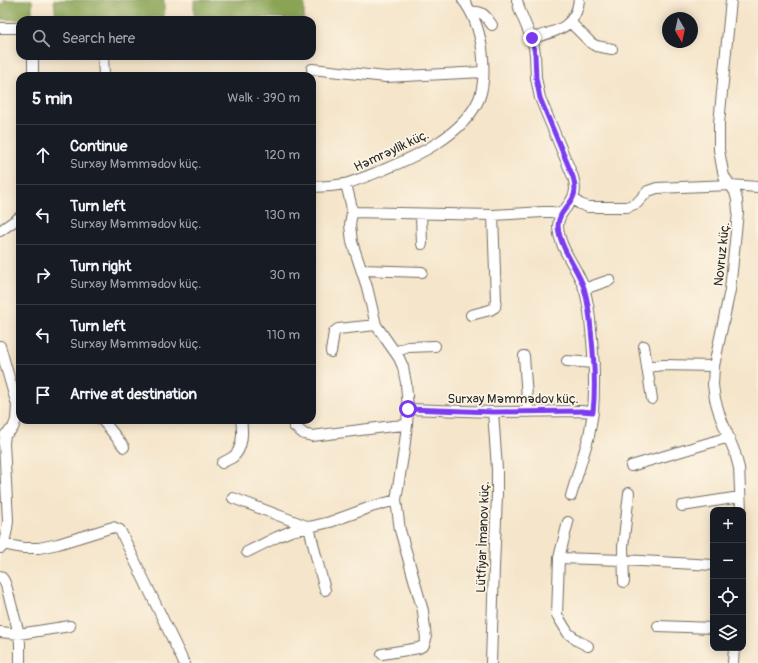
<!DOCTYPE html>
<html lang="en">
<head>
<meta charset="utf-8">
<style>
	:root { --surface:#171b24; --page:#242831; --text:#f1f3f6; --muted:#9ea1a6; --line:#363941 }
	body { margin:0; font-family:Pangolin,sans-serif; background:var(--page); color:var(--text) }
	.controls { position:absolute; right:12px; bottom:12px; display:grid; overflow:hidden; border-radius:8px; box-shadow:0 2px 10px #0003 }
	.controls button { width:36px; height:36px; display:grid; place-items:center; padding:0; border:0; border-bottom:1px solid var(--line); background:var(--surface); color:var(--text); font:20px sans-serif }
	.compass { position:absolute; left:662px; top:12px; width:36px; height:36px; border-radius:50%; background:var(--surface); box-shadow:0 2px 10px #0003; rotate:171deg }
	.stop { position:absolute; width:12px; height:12px; margin:-9px; border:3px solid #7c3aed; border-radius:50%; background:#fff }
	.stop.end { background:#7c3aed; border-color:#fff; box-shadow:0 1px 4px #0008 }
	.list { margin:0; padding:0; list-style:none }
	h2 { display:flex; justify-content:space-between; align-items:center; height:52px; margin:0; padding:0 16px; font-size:17px }
	h2 small { font-size:13px; font-weight:400; color:var(--muted) }
	.list li { display:grid; grid-template-columns:26px 1fr auto; gap:12px; align-items:center; box-sizing:border-box; height:60px; padding:0 16px; border-top:1px solid var(--line) }
	.list b { display:block; font-size:15px; white-space:nowrap }
	.list p { margin:0; font-size:13px; white-space:nowrap; color:var(--muted) }
	.list em { font-size:13px; font-style:normal; color:var(--muted) }
	.icon { flex:none; width:22px; height:22px; fill:none; stroke:currentColor; stroke-width:2; stroke-linecap:round; stroke-linejoin:round }
	.map { position:relative; flex:none; width:758px; height:663px; overflow:hidden }
	.search { position:absolute; background:var(--surface); box-shadow:0 2px 10px #0003; left:16px; top:16px; width:300px; height:44px; display:flex; align-items:center; gap:10px; box-sizing:border-box; padding:0 14px; border-radius:12px; color:var(--muted); font-size:15px }
	.panel { position:absolute; background:var(--surface); box-shadow:0 2px 10px #0003; left:16px; top:72px; width:300px; height:352px; border-radius:12px }
	.map>svg:first-child { display:block }
	.forest { fill:#89a455; stroke:#5a6840 }
	.lines { fill:none; stroke-linecap:round; stroke-linejoin:round }
	.street-casing { stroke:#726c63; stroke-width:12 }
	.street { stroke:#fff; stroke-width:10 }
	.route { stroke:#7c3aed; stroke-width:5 }
	.labels { text-anchor:middle; stroke-width:3.5; stroke-linejoin:round; paint-order:stroke }
	.street-label { font-size:13px; fill:#2b2b2b; stroke:#fcf5e5 }
</style>
</head>
<body>
<div class="map">
<svg width="758" height="663" viewBox="0 0 758 663">
	<rect width="100%" height="100%" fill="#fcf5e5"/>
	<filter id="ink" filterUnits="userSpaceOnUse"><feTurbulence type="fractalNoise" baseFrequency=".025" numOctaves="2"/><feDisplacementMap in="SourceGraphic" scale="8" xChannelSelector="R" yChannelSelector="G"/><feConvolveMatrix kernelMatrix="1 2 1 2 8 2 1 2 1" color-interpolation-filters="sRGB"/></filter>
	<filter id="wash" filterUnits="userSpaceOnUse"><feTurbulence type="fractalNoise" baseFrequency=".012" numOctaves="4" result="noise"/><feDisplacementMap in="SourceGraphic" scale="16" xChannelSelector="R" yChannelSelector="G"/><feGaussianBlur stdDeviation="0.9" result="paint"/><feColorMatrix in="noise" values="0 0 0 0 0 0 0 0 0 0 0 0 0 0 0 0 0 1.4 0 .05"/><feComposite in="paint" operator="in"/></filter>
	<g filter="url(#wash)">
		<rect width="100%" height="100%" fill="#f5e5ca"/>
		<path class="forest" d="M 4,0 L 32,0 L 32,20 L 0,19 L 0,4 L 4,4 Z
			M 54,0 L 164,0 L 164,17 L 56,19 Z
			M 194,0 L 304,0 L 304,19 L 194,15 Z"/>
	</g>
	<g filter="url(#ink)">
		<g class="lines">
			<defs>
				<path id="street" d="M 731,0 L 719,123 L 719,150 L 722,167 L 724,176 L 735,192 L 737,200 L 738,212 L 730,290 L 714,366 L 713,385 L 715,399 L 720,416 L 735,453 L 739,468 L 741,510
					M 471,12 C 483,10 486,17 492,25
					M 570,22 L 591,43 L 596,46 L 612,49
					M 0,28 L 20,28
					M 532,38 C 555,32 576,28 579,0
					M 33,56 L 33,76
					M 103,56 L 104,76
					M 312,69 L 386,77 L 405,76 L 483,72
					M 346,184 L 351,204 L 352,212 L 350,225 L 352,242 L 367,287 L 376,325 L 399,358 L 403,367 L 406,383 L 408,409 L 407,425 L 404,450 L 396,500 L 400,530 L 423,611 L 426,639 L 424,645 L 419,648 L 382,654
					M 312,187 C 323,187 334,186 345,184 C 358,180 370,175 383,170 C 417,156 463,135 479,99 C 485,84 484,64 482,48 C 479,30 474,14 463,0
					M 573,199 L 580,204 L 588,207 L 627,207 L 637,203 L 648,191 L 657,188 L 730,185 L 758,187
					M 352,212 L 493,215 L 543,212 L 552,212 L 561,214
					M 421,214 L 422,244
					M 0,231 L 20,217
					M 362,270 L 422,272
					M 584,289 L 610,280
					M 471,315 L 490,310 L 495,307 L 496,300 L 493,215
					M 0,346 L 17,405 L 16,420 L 13,428 L 5,435 L 4,443 L 8,521 C 7,530 6,540 1,548
					M 644,346 L 647,367
					M 331,352 L 334,332 L 338,329 L 376,325
					M 395,352 L 408,347 L 435,346
					M 524,356 L 528,412
					M 567,361 L 594,363
					M 652,399 L 647,367 L 663,365 L 714,366
					M 408,409 L 493,412 L 581,411 L 593,412 C 595,385 594,357 591,330 C 590,316 588,301 584,288 C 577,267 559,249 558,226 C 558,210 575,204 575,189 C 575,185 574,180 573,177 L 540,98 L 536,78 L 535,54 L 533,42 L 520,11 L 517,0
					M 102,420 L 109,428 L 124,447
					M 294,426 L 304,434 L 312,436 L 393,426 L 407,425
					M 222,463 C 225,461 230,459 233,457 C 243,449 243,431 241,420
					M 631,466 L 729,437
					M 571,496 L 589,436 L 593,412
					M 233,498 L 309,527 L 330,522 L 371,507 L 396,500
					M 682,506 L 740,497
					M 568,522 L 559,558 L 557,615 L 568,633 L 578,641 L 588,646
					M 3,544 L 23,548 L 39,548 L 58,544 L 113,527 L 120,530 L 184,663
					M 247,552 L 277,537 L 291,531 L 309,527 L 317,560 L 325,590
					M 559,558 L 623,560 L 713,565
					M 0,576 L 3,579 L 6,585 L 19,634 L 20,644 L 20,663
					M 624,582 L 623,547 L 629,493
					M 658,626 L 713,628
					M 0,632 L 19,634 L 70,626
					M 491,663 L 494,567 L 497,495 L 497,469 L 493,412
					M 733,663 L 734,648"/>
			</defs>
			<use href="#street" class="street-casing"/>
			<use href="#street" class="street"/>
		</g>
	</g>
	<g class="lines" filter="url(#ink)">
		<path class="route" d="M 408,409 L 493,412 L 581,411 L 593,412 C 596,385 594,357 591,330 C 590,316 588,302 584,288 C 577,267 560,249 558,226 C 558,210 575,204 575,189 C 575,185 574,180 573,177 L 540,98 L 536,78 L 535,54 L 532,38"/>
	</g>
	<g class="labels">
		<g class="street-label">
			<text transform="translate(391 150) rotate(-25)" y="5">Həmrəylik küç.</text>
			<text transform="translate(721 254) rotate(-84)" y="5">Novruz küç.</text>
			<text x="513" y="403">Surxay Məmmədov küç.</text>
			<text transform="translate(482 537) rotate(-88)" y="5">Lütfiyar İmanov küç.</text>
		</g>
	</g>
</svg>
<div class="controls">
<button>+</button>
<button>−</button>
<button><svg class="icon" aria-label="locate" viewBox="0 0 24 24"><circle cx="12" cy="12" r="6"/><path d="M12 2v4M12 18v4M2 12h4M18 12h4"/></svg></button>
<button><svg class="icon" aria-label="layers" viewBox="0 0 24 24"><path d="M12 4l9 5-9 5-9-5zM3 14l9 5 9-5"/></svg></button>
</div>
<svg class="compass" viewBox="-18 -18 36 36"><path d="M0-13l5 13h-10z" fill="#e53935"/><path d="M0 13l5-13h-10z" fill="#9ea1a6"/></svg>
<div class="stop" style="left:408px;top:409px"></div>
<div class="stop end" style="left:532px;top:38px"></div>
<div class="search"><svg class="icon" aria-label="search" viewBox="0 0 24 24"><circle cx="10" cy="10" r="6"/><path d="M15 15l6 6"/></svg>Search here</div>
<section class="panel">
<h2>5 min<small>Walk · 390 m</small></h2>
<ul class="list">
<li><svg class="icon" aria-label="ahead" viewBox="0 0 24 24"><path d="M12 20V5M6 11l6-6 6 6"/></svg><div><b>Continue</b><p>Surxay Məmmədov küç.</p></div><em>120 m</em></li>
<li><svg class="icon" aria-label="left" viewBox="0 0 24 24"><path d="M17 20v-9H6M10 6l-5 5 5 5"/></svg><div><b>Turn left</b><p>Surxay Məmmədov küç.</p></div><em>130 m</em></li>
<li><svg class="icon" aria-label="right" viewBox="0 0 24 24"><path d="M7 20v-9h11M14 6l5 5-5 5"/></svg><div><b>Turn right</b><p>Surxay Məmmədov küç.</p></div><em>30 m</em></li>
<li><svg class="icon" aria-label="left" viewBox="0 0 24 24"><path d="M17 20v-9H6M10 6l-5 5 5 5"/></svg><div><b>Turn left</b><p>Surxay Məmmədov küç.</p></div><em>110 m</em></li>
<li><svg class="icon" aria-label="arrive" viewBox="0 0 24 24"><path d="M6 21V4h12l-3 4 3 4H6"/></svg><div><b>Arrive at destination</b></div></li>
</ul>
</section>
</div>
</body>
</html>
